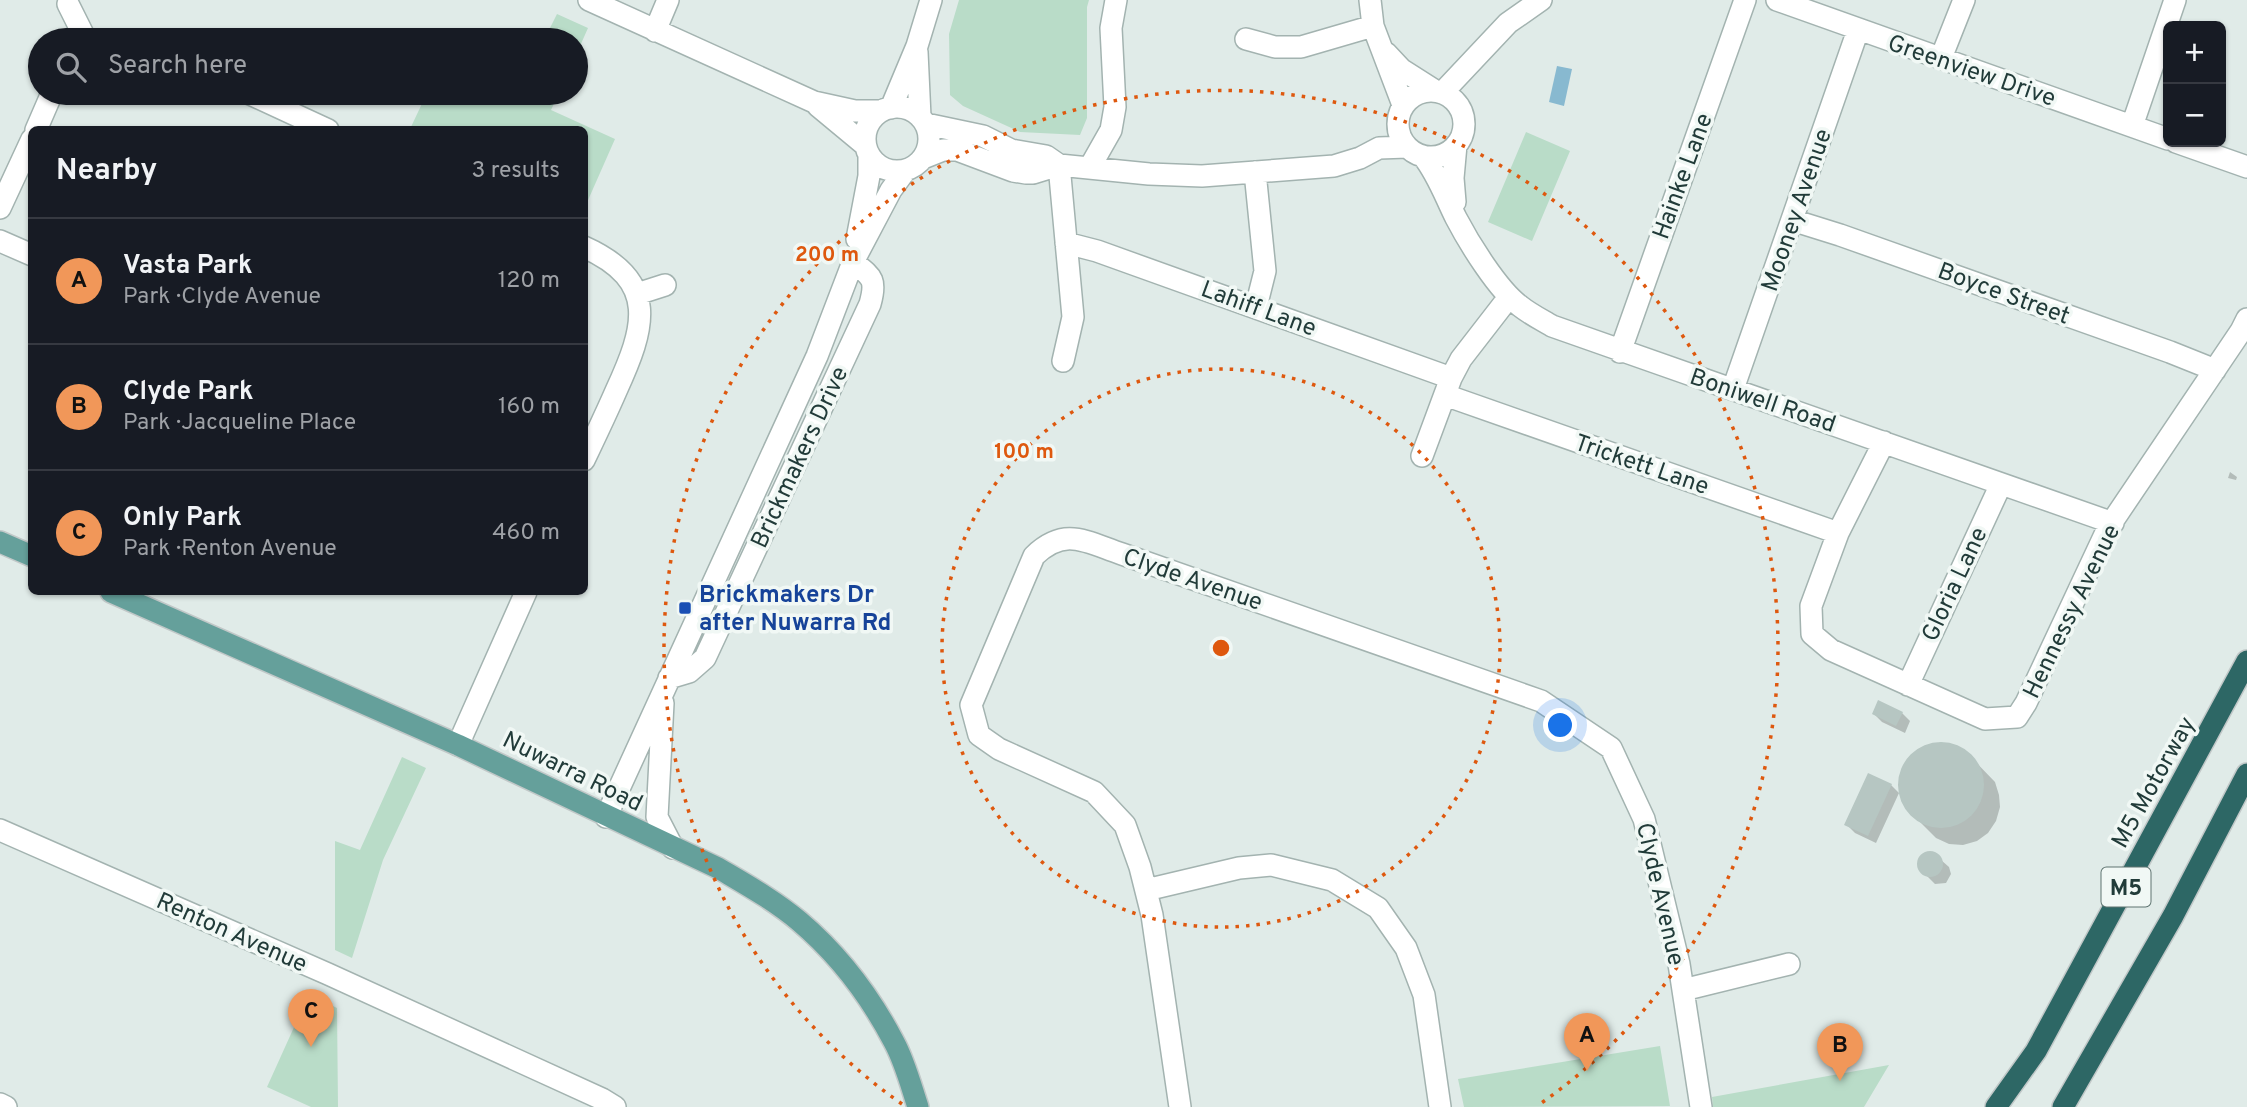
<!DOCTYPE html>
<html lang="en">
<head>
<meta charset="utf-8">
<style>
	:root { --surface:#171b24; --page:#20242c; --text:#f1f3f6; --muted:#9ea1a6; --line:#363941; --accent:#f19759 }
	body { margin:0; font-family:Overpass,sans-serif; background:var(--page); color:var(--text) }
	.controls { position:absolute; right:21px; top:21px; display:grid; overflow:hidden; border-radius:10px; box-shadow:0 2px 5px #0004 }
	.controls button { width:63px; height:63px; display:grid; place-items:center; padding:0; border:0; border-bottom:2px solid var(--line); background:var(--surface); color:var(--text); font:35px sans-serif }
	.you { position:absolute; left:1561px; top:726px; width:24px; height:24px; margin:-18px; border:5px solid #fff; border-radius:50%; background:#1a73e8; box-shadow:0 0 0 10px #1a73e833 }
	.badge { display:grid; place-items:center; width:46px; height:46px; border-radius:50%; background:var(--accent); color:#111; font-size:23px; font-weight:700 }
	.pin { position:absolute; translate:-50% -58px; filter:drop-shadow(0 2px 4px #0008) }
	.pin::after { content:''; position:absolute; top:37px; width:24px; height:21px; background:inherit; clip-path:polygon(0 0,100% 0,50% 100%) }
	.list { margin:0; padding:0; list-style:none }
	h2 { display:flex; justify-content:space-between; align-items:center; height:91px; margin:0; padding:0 28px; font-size:30px }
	h2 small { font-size:23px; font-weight:400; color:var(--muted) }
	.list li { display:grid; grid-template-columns:46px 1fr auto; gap:21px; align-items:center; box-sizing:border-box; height:126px; padding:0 28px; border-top:2px solid var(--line) }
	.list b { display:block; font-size:26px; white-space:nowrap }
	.list p { margin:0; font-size:23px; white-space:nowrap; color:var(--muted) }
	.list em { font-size:23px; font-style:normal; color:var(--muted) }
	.icon { flex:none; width:38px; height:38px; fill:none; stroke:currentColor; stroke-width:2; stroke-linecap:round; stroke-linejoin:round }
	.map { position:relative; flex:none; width:2247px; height:1107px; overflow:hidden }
	.search { position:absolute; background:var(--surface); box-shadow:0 2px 5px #0004; left:28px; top:28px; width:560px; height:77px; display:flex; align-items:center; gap:18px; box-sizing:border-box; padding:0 24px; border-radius:38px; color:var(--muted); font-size:26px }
	.panel { position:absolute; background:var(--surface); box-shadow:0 2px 5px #0004; left:28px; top:126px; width:560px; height:469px; border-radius:10px }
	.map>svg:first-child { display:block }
	.green { fill:#b9dcc8 }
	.water { fill:#88b9d0 }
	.shadow { fill:#0003 }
	.building { fill:#b6c6c2 }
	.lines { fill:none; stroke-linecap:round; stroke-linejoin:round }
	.minor-casing { stroke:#a3b3b0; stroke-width:24 }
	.major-casing { stroke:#c1c8c8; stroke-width:24 }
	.highway-casing { stroke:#c1c8c8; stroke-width:24 }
	.minor { stroke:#fff; stroke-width:21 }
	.major { stroke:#65a09b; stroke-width:21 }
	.highway { stroke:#2d6765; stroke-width:21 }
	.ring { fill:none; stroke:#de580e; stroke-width:3.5; stroke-dasharray:3.5 7 }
	.transit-dot { fill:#1a4fb4; stroke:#f1f8f5; stroke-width:2.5 }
	.labels { text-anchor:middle; stroke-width:7; stroke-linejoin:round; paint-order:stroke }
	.shield { fill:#f1f8f5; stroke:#5f7471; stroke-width:2 }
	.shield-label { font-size:23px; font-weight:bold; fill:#213b39 }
	.street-label { font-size:24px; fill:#213b39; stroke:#f1f8f5 }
	.transit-label { font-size:24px; font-weight:bold; fill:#164399; stroke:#f1f8f5; text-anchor:start }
	.centre { fill:#de580e; stroke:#f1f8f5; stroke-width:3.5 }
	.ring-label { font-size:21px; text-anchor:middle; font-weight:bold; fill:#de580e; stroke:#f1f8f5; stroke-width:7; stroke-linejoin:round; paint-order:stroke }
</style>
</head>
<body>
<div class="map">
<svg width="2247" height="1107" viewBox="0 0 2247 1107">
	<rect width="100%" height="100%" fill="#e0ebe8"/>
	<path class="green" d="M 959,0 L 1089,0 L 1087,7 L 1087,118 L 1080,135 L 1020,132 L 963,106 L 950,95 L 949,34 Z
		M 557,14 L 588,28 L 576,55 L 576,40 L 544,40 Z
		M 427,93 L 513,93 L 519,95 L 520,93 L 559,93 L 551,110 L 615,139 L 585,207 L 584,130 L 410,129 Z
		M 1526,132 L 1570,151 L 1532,241 L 1488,222 Z
		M 402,757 L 426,768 L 383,860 L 352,958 L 335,950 L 335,841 L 360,850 Z
		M 309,994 L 337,1008 L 338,1107 L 311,1107 L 267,1087 Z
		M 1660,1046 L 1670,1106 L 1464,1107 L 1458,1079 Z
		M 1889,1065 L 1864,1107 L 1713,1107 L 1712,1097 Z"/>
	<path class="water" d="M 1557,66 L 1572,69 L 1564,106 L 1549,102 Z"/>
	<path class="shadow" d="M 2230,472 L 2237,477 L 2236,480 L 2228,478 Z
		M 1902,713 L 1910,721 L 1905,733 L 1882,722 L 1874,714 Z
		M 1945,744 L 1957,747 L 1968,754 L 1995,782 L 1999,795 L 2000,807 L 1996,821 L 1988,833 L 1977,841 L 1963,845 L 1949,844 L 1936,838 L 1908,810 L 1901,797 L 1900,782 L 1903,770 L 1910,759 L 1920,750 L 1932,745 Z
		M 1891,785 L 1899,793 L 1876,843 L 1855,833 L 1847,825 Z
		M 1933,853 L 1949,867 L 1951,874 L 1946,883 L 1935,884 L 1921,870 L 1919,863 L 1926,854 Z"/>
	<path class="building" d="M 1878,700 L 1903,712 L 1896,726 L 1872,714 Z
		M1898 785a43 43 0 1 1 86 0a43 43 0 1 1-86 0Z
		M 1868,773 L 1892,784 L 1868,836 L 1844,825 Z
		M1917 864a13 13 0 1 1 26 0a13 13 0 1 1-26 0Z"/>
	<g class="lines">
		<defs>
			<path id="minor" d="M 589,0 L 814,102 L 855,111 L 881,111
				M 1370,0 L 1373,26 L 1403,105
				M 1777,0 L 2168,139
				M 68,4 L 86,40
				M 655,31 L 668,0
				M 1246,39 L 1275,47 L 1301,47 L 1373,26
				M 917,52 L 920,117
				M 1386,53 L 1401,69 L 1434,90
				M 1941,58 L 1964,0
				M1398 124a33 33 0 1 1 66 0a33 33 0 1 1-66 0Z
				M 1443,92 L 1508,23 L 1541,0
				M 248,93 L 328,130
				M 818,106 L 865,145
				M865 139a32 32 0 1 1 64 0a32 32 0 1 1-64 0Z
				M 891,108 L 917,46 L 931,0
				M 926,124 L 983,136 L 1011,150 L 1046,156 L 1059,165
				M 2132,126 L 2175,0
				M 36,130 L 52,93
				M 2176,142 L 2247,167
				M 1423,156 C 1438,175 1445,196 1456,218 C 1469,243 1498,290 1520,306 C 1530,314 1542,320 1552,326 L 2113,523
				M 923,158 L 943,150 L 957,150 L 1013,171 L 1026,173 L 1033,173 L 1059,165 L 1149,174 L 1202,176 L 1334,166 L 1360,158 L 1379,148 L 1407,147
				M 1059,165 L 1073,317 L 1063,361
				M 1090,167 L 1111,130 L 1115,107 L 1111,28 L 1116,0
				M 1255,172 L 1265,271 L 1256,307
				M 1455,202 L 1453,178 L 1456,145
				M 0,208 L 32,139
				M 1792,220 L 1840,235 L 2170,352 L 2215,370
				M 857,239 L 869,176 L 869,155
				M 0,241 L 32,255
				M 1066,243 L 1097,251 L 1451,378
				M 584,247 C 660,281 645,328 616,391 C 606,414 595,437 584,460
				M 637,294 L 665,285
				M 1620,352 L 1745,0
				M 1733,389 L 1858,30
				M 1445,395 L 1838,533
				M 1884,442 L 1838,533 L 1811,606 L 1812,634 L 1831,650 L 1985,719 L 2017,717 L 2026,703 L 2108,528 L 2241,331 L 2247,319
				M 1422,456 L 1451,378 L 1461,359 L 1509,297
				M 669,678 L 689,672 L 705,658 L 870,304 C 877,279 872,277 853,262
				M 1908,685 L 2001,484
				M 663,703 L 657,817 L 673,848
				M 458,745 L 526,592
				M 606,817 L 817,356 L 853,262 L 891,190 L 905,171
				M 0,830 L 328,974 L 602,1099 L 615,1107
				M 1146,890 L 1239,868 L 1271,865 L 1332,880 L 1378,908 L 1406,948 L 1424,995 L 1440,1107
				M 1683,990 L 1789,964
				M 0,1104 L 6,1107
				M 1180,1107 L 1152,915 L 1140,867 L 1125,825 L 1094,792 L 999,749 L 979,735 L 971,705 L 1034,556 C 1065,526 1086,542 1122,554 L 1541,701 L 1611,748 L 1644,819 L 1679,964 L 1701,1107"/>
			<path id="major" d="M 0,542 L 32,556
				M 111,592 L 458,745 L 718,868 C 745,884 774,900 799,921 C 838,954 870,996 894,1042 C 905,1062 911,1086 918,1107"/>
			<path id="highway" d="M 1996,1107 L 2036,1051 L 2247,661
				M 2063,1107 L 2173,916 L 2247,774"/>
		</defs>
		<use href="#minor" class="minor-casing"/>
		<use href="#major" class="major-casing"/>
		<use href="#highway" class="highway-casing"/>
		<use href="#minor" class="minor"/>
		<use href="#major" class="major"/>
		<use href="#highway" class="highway"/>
	</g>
	<g class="ring">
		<circle cx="1221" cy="648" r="279"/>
		<path d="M902 1104A557 557 0 1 1 1540 1104"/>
	</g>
	<rect class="transit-dot" x="678" y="601" width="14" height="14" rx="3.5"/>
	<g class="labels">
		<rect class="shield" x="2101.5" y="867.5" width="49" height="39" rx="5"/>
		<g class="shield-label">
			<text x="2126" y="895">M5</text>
		</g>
		<g class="street-label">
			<text transform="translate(1972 70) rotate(19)" y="8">Greenview Drive</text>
			<text transform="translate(1682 176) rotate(-70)" y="8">Hainke Lane</text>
			<text transform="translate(1796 210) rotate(-71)" y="8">Mooney Avenue</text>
			<text transform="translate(2004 293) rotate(20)" y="8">Boyce Street</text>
			<text transform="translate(1259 308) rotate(20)" y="8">Lahiff Lane</text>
			<text transform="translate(1763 400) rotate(19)" y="8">Boniwell Road</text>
			<text transform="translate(799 457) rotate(-65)" y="8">Brickmakers Drive</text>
			<text transform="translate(1642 464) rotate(19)" y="8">Trickett Lane</text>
			<text transform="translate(1193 579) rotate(19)" y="8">Clyde Avenue</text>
			<text transform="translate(1954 584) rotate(-65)" y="8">Gloria Lane</text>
			<text transform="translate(2071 611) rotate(-64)" y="8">Hennessy Avenue</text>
			<text transform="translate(573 771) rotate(26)" y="8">Nuwarra Road</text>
			<text transform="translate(2153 782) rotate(-61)" y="8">M5 Motorway</text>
			<text transform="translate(1661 894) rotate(77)" y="8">Clyde Avenue</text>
			<text transform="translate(232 932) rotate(24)" y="8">Renton Avenue</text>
		</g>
		<g class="transit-label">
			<text x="699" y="602">Brickmakers Dr<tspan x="699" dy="28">after Nuwarra Rd</tspan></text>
		</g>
	</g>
	<circle cx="1221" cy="648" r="10" class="centre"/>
	<g class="ring-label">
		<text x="827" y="261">200 m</text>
		<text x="1024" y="458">100 m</text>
	</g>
</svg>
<div class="controls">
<button>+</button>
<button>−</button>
</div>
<div class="you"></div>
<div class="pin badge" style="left:1587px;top:1071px">A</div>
<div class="pin badge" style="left:1840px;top:1081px">B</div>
<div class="pin badge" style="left:311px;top:1047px">C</div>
<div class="search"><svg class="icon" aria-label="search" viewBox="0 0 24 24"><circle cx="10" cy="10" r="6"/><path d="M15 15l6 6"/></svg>Search here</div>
<section class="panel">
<h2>Nearby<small>3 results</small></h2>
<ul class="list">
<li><span class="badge">A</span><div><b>Vasta Park</b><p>Park · Clyde Avenue</p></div><em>120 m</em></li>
<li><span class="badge">B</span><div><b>Clyde Park</b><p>Park · Jacqueline Place</p></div><em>160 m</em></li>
<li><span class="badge">C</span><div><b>Only Park</b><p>Park · Renton Avenue</p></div><em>460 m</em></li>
</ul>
</section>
</div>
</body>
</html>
